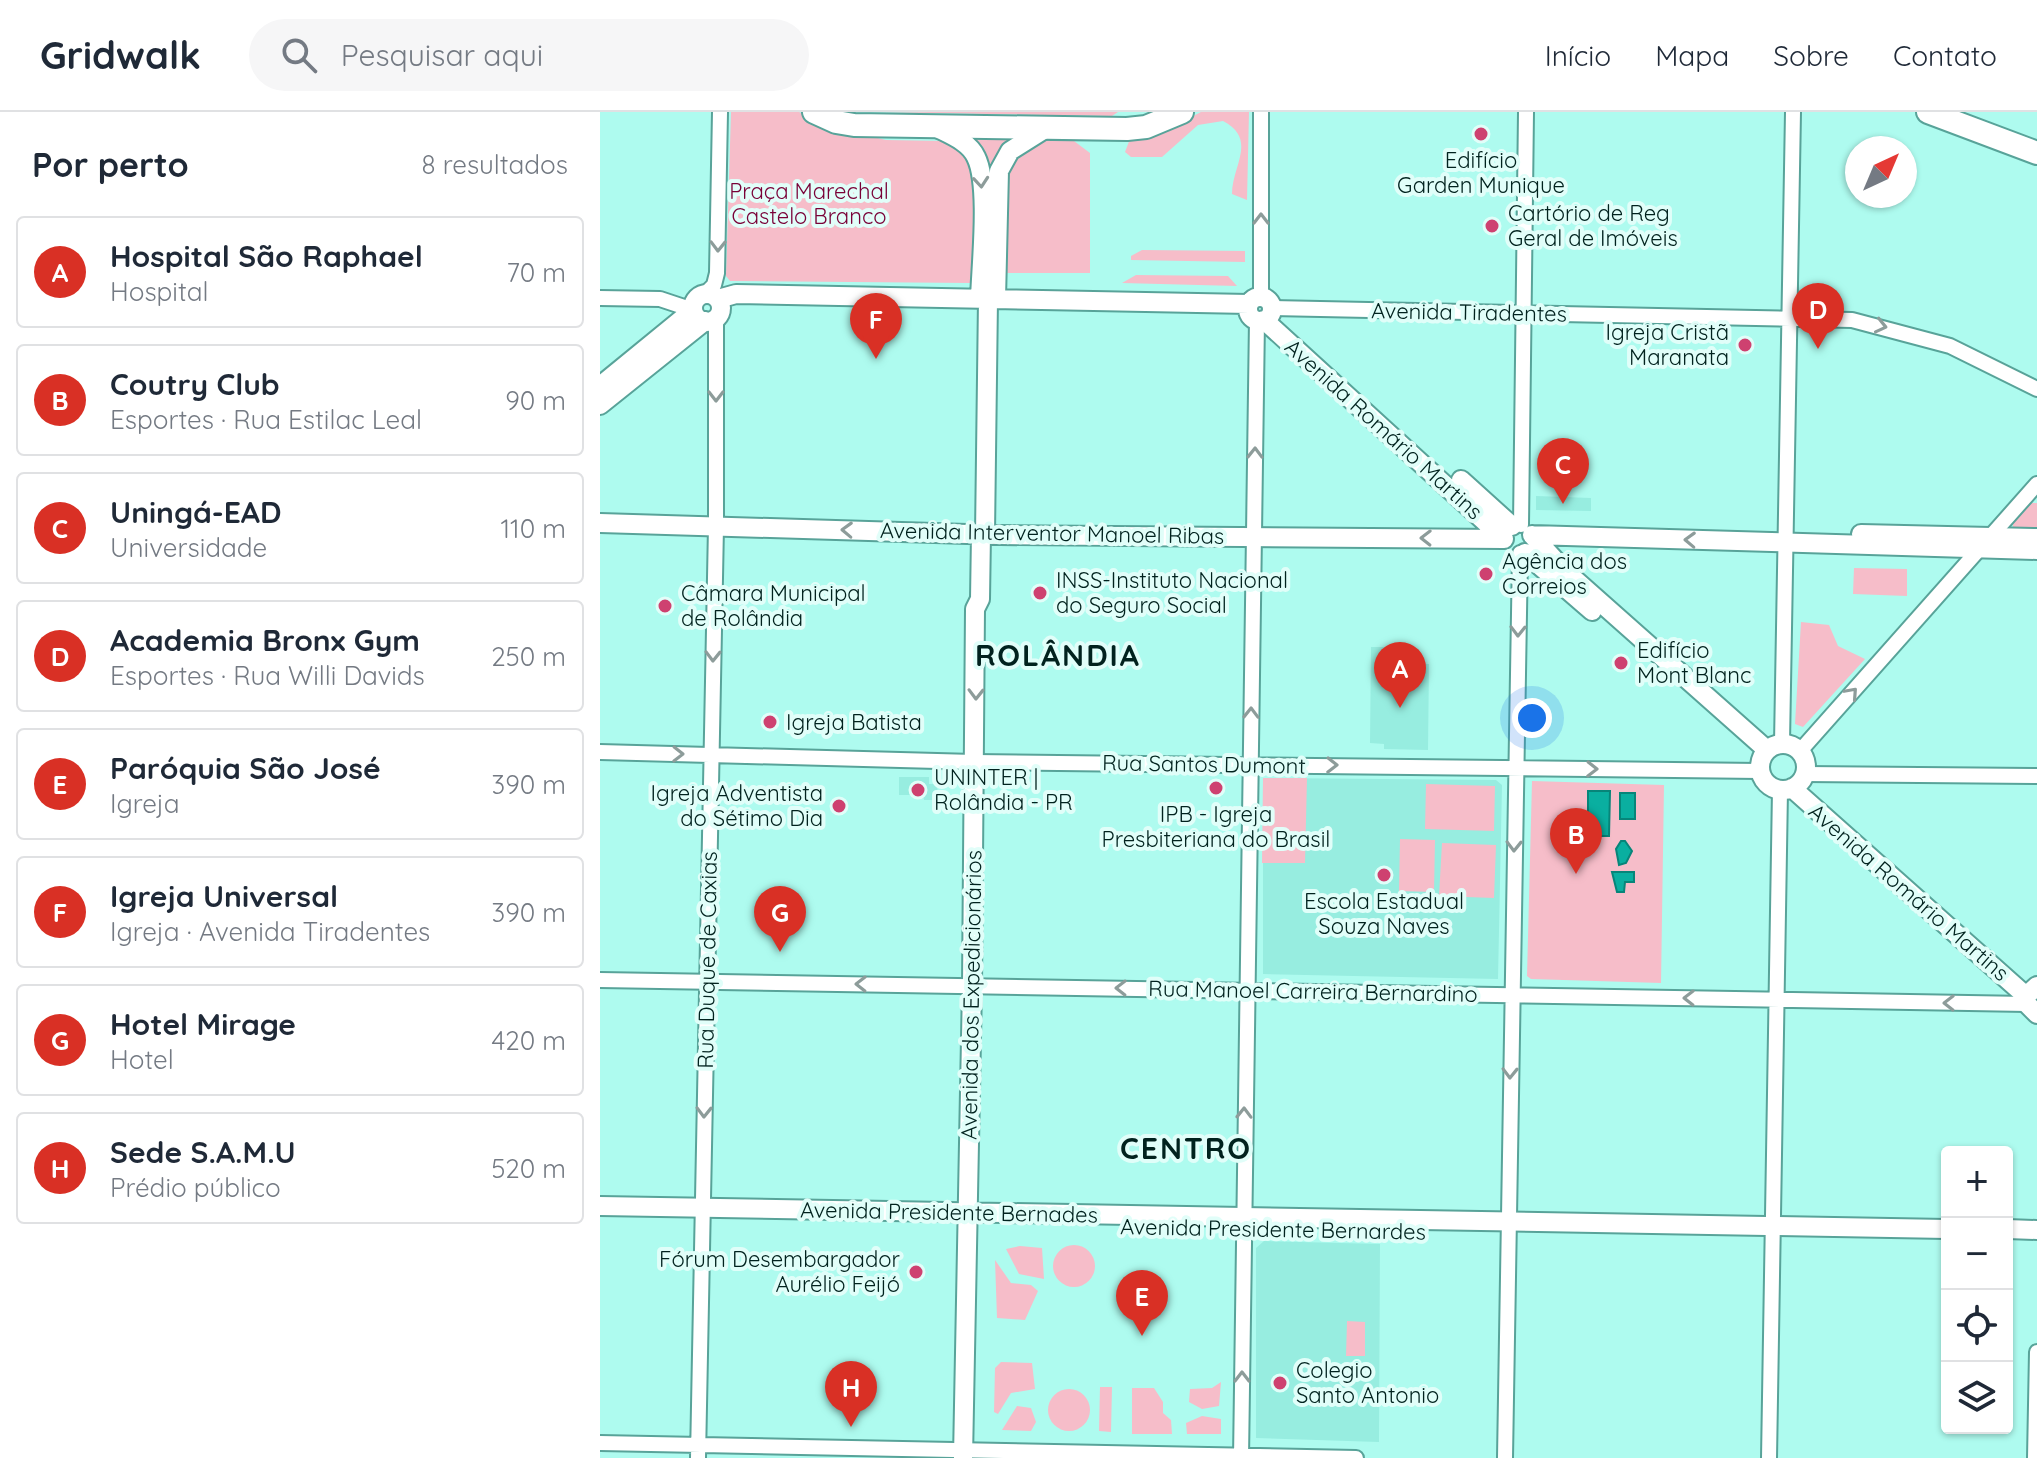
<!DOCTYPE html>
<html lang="pt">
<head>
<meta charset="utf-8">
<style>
	:root { --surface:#fff; --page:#f6f6f7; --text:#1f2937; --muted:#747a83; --line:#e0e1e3; --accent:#d93025 }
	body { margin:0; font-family:Quicksand,sans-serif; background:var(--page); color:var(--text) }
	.controls { position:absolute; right:24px; bottom:24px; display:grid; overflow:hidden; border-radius:8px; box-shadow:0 2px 6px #0004 }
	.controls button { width:72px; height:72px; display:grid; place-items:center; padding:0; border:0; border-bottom:2px solid var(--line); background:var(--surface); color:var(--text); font:40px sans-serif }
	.compass { position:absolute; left:1245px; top:24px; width:72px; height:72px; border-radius:50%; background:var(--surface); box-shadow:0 2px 6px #0004; rotate:44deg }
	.you { position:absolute; left:932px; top:606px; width:28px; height:28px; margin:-20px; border:6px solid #fff; border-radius:50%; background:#1a73e8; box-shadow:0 0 0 12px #1a73e833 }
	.badge { display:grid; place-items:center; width:52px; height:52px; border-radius:50%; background:var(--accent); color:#fff; font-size:26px; font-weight:700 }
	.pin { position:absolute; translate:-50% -66px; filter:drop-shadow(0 2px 4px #0008) }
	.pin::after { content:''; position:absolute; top:42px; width:28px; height:24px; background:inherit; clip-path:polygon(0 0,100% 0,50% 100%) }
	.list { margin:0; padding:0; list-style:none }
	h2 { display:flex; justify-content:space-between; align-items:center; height:104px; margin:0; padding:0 32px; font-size:34px }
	h2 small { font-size:26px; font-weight:400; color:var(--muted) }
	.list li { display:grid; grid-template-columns:52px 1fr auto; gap:24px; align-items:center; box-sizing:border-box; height:112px; margin:0 16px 16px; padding:0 16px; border:2px solid var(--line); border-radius:8px }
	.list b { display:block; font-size:30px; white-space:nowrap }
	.list p { margin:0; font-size:26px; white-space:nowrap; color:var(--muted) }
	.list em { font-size:26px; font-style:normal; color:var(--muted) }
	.icon { flex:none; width:44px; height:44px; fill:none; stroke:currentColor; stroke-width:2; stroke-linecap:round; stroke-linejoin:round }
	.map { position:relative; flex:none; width:1437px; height:1346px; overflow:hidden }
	header { display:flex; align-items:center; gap:48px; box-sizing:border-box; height:112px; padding:0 40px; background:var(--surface); border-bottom:2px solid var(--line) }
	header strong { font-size:38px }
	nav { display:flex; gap:44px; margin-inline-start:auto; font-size:28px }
	.search { width:560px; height:72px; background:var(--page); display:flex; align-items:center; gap:20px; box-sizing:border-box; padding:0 28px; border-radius:44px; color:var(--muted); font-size:30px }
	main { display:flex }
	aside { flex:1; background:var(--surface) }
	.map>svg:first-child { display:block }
	.built { fill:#97ede0 }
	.green { fill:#f6bdc9 }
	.water { fill:#0aafa0; stroke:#078579; stroke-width:2 }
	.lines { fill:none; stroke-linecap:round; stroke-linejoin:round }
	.minor-casing { stroke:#58a399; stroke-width:18 }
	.tertiary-casing { stroke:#58a399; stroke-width:22 }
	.primary-casing { stroke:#58a399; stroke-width:26 }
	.minor { stroke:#fff; stroke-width:14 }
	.tertiary { stroke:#fff; stroke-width:18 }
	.primary { stroke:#fff; stroke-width:22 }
	.oneway { stroke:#8d9c9a }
	.poi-dot { fill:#ce4170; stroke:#e1fef9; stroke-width:3 }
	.labels { text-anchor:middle; stroke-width:8; stroke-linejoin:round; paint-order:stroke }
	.poi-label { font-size:22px; fill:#01221e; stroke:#e1fef9; text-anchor:start }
	.park-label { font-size:22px; fill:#790137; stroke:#e1fef9 }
	.street-label { font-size:22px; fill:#01221e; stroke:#e1fef9 }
	.district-label { font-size:30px; font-weight:bold; letter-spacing:2px; fill:#01221e; stroke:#e1fef9 }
</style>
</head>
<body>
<header>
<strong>Gridwalk</strong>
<div class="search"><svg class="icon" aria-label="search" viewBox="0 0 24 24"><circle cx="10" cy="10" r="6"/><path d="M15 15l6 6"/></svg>Pesquisar aqui</div>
<nav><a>Início</a><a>Mapa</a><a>Sobre</a><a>Contato</a></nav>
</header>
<main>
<aside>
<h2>Por perto<small>8 resultados</small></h2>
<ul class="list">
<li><span class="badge">A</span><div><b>Hospital São Raphael</b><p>Hospital</p></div><em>70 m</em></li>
<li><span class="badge">B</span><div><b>Coutry Club</b><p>Esportes · Rua Estilac Leal</p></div><em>90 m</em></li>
<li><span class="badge">C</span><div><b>Uningá-EAD</b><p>Universidade</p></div><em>110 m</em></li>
<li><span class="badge">D</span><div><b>Academia Bronx Gym</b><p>Esportes · Rua Willi Davids</p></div><em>250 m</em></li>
<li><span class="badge">E</span><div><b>Paróquia São José</b><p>Igreja</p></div><em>390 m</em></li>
<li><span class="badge">F</span><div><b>Igreja Universal</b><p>Igreja · Avenida Tiradentes</p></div><em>390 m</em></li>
<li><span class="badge">G</span><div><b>Hotel Mirage</b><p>Hotel</p></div><em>420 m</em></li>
<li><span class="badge">H</span><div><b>Sede S.A.M.U</b><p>Prédio público</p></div><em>520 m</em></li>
</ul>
</aside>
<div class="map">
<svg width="1437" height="1346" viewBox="0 0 1437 1346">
	<rect width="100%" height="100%" fill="#aefbef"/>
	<path class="built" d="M 936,384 L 991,386 L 991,399 L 936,398 Z
		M 771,535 L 800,535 L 800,552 L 829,552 L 828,638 L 784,637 L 784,632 L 770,631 Z
		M 299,665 L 329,665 L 329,672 L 337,672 L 338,688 L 324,688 L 323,683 L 299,683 Z
		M 663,666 L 896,668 L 902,673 L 898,867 L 663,862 Z
		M 664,1129 L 780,1132 L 779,1330 L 656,1326 L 656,1136 Z"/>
	<path class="green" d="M 131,0 L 199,0 L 227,14 L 286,28 L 344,29 L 364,40 L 375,64 L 371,171 L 130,169 L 126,164 Z
		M 273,0 L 518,0 L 512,4 Z
		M 601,0 L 649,0 L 647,88 L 632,82 C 632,54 658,27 623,9 L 598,13 L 562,45 L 531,45 L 525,40 L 530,27 L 554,24 Z
		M 373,25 L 409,26 L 391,55 L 383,35 Z
		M 439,28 L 474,29 L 490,41 L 490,161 L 405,161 L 405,66 L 413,44 Z
		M 542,138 L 645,139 L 645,150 L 531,148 L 531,144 Z
		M 536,163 L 628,164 L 637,174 L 522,171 Z
		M 1432,391 L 1437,391 L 1437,418 L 1413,417 L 1413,411 Z
		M 1254,456 L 1307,457 L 1307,484 L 1253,482 Z
		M 1201,510 L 1229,513 L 1238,534 L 1265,547 L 1203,615 L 1195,612 Z
		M 663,666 L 707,666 L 705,751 L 662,751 Z
		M 932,669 L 1064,673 L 1061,871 L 931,867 L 927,864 Z
		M 826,672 L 895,674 L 894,719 L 825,717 Z
		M 800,727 L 835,728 L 834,780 L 799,779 Z
		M 842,731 L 896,733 L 894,786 L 839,784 Z
		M453 1154a21 21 0 1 1 42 0a21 21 0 1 1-42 0Z
		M 420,1134 L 442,1136 L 444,1167 L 419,1162 L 406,1137 Z
		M 395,1148 L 411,1171 L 431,1173 L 438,1179 L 425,1208 L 397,1206 Z
		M 747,1209 L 765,1210 L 765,1244 L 746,1244 Z
		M 401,1250 L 432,1251 L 435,1277 L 411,1281 L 398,1302 L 394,1300 L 395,1256 Z
		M 621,1270 L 619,1294 L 602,1297 L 589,1290 L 590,1277 L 612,1276 Z
		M 500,1275 L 512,1275 L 511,1320 L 499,1319 Z
		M 532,1276 L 554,1276 L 563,1290 L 563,1301 L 571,1308 L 572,1322 L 532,1322 Z
		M448 1298a21 21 0 1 1 42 0a21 21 0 1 1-42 0Z
		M 417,1294 L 431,1296 L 436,1310 L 431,1319 L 402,1318 Z
		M 602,1304 L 621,1307 L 621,1322 L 587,1322 L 586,1311 Z"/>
	<path class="water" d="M 988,679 L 1010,679 L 1009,724 L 988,724 Z
		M 1020,681 L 1035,681 L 1035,707 L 1020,707 Z
		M 1021,729 L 1025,729 L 1032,739 L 1026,751 L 1019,753 L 1016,737 Z
		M 1012,760 L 1034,760 L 1034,770 L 1025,770 L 1024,780 L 1017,780 Z"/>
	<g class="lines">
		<defs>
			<path id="minor" d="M 105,182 L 114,173 L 117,161 L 120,0
				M 661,185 L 661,0
				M 0,186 L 60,187 L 93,198
				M 672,196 L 1252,208 L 1350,234 L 1437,277
				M 921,413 L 926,0
				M 1182,631 L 1193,0
				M 1200,639 L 1437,372
				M 0,640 L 374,650 L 1160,659
				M 1205,662 L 1437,664
				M 0,868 L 1427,892
				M 0,1331 L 756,1346
				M 98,1346 L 116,414 L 116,206
				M 641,1346 L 657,208
				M 905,1346 L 920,441
				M 1169,1346 L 1180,678
				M 1435,1346 L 1437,1240"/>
			<path id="tertiary" d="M 337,16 C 351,23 369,30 376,45 C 390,73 381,153 380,187
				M93 196a14 14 0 1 1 28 0a14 14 0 1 1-28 0Z
				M648 197a12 12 0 1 1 24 0a12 12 0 1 1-24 0Z
				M 118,187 L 136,182 L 649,192
				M 396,187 L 399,59 L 410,39 L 445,17
				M 664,208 L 904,427
				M 0,274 L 93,198
				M 0,293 L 105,209
				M 861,368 L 912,414
				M 0,411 L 400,423 L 904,427
				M 385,422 L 388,187
				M 1261,422 L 1437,426
				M 932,423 L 1437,438
				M 932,423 L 964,458 L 1167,638
				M 925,441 L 992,499
				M1160 655a23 23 0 1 1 46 0a23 23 0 1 1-46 0Z
				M 1192,676 L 1426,884
				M 1437,874 L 1426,884 L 1427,892 L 1437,902
				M 0,1094 L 1347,1117
				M 1407,1117 L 1437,1118
				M 363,1346 L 372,874 L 375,497 L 380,487 L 381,422"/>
			<path id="primary" d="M 214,0 L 236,10 L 254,13 L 527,17 L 546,15 L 582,0
				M 1328,0 L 1437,41"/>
		</defs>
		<use href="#minor" class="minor-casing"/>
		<use href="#tertiary" class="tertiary-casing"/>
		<use href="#primary" class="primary-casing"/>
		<use href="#minor" class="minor"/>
		<use href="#tertiary" class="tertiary"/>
		<use href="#primary" class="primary"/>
	</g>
	<defs><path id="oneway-chevron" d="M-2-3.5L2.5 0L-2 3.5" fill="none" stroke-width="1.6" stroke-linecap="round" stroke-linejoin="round" transform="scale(2)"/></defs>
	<g class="oneway">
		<use href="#oneway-chevron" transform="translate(381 70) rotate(85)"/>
		<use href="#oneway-chevron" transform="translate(661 107) rotate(-90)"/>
		<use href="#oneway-chevron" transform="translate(118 134) rotate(91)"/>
		<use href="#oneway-chevron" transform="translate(1281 214) rotate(13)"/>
		<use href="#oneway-chevron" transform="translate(116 284) rotate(90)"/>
		<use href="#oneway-chevron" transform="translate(655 341) rotate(-89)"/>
		<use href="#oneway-chevron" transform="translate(247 418) rotate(-178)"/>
		<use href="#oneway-chevron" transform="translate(826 426) rotate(-179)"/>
		<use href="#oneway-chevron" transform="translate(1090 428) rotate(-178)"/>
		<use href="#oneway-chevron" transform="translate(918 519) rotate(91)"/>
		<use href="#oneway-chevron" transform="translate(113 544) rotate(91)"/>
		<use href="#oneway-chevron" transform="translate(1252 581) rotate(-48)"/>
		<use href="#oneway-chevron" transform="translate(376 582) rotate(91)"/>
		<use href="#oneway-chevron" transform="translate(651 601) rotate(-89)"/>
		<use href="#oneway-chevron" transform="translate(78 642) rotate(1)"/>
		<use href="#oneway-chevron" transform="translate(732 653) rotate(1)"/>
		<use href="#oneway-chevron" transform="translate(992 657) rotate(1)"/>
		<use href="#oneway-chevron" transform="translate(914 734) rotate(91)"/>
		<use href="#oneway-chevron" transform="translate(261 872) rotate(-179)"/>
		<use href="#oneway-chevron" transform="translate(521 876) rotate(-179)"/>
		<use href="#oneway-chevron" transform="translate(1089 886) rotate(-179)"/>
		<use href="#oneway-chevron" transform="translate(1349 891) rotate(-179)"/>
		<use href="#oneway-chevron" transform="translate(910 961) rotate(91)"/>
		<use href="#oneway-chevron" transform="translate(104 1000) rotate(91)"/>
		<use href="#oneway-chevron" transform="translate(644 1001) rotate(-89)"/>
		<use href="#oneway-chevron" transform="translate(642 1265) rotate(-90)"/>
	</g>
	<g class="poi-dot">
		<circle cx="881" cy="22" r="8"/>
		<circle cx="892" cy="114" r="8"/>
		<circle cx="1145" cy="233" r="8"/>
		<circle cx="886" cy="462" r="8"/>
		<circle cx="440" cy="481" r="8"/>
		<circle cx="65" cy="494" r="8"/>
		<circle cx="1021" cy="551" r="8"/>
		<circle cx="170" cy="610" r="8"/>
		<circle cx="616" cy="676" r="8"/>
		<circle cx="318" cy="678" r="8"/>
		<circle cx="239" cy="694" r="8"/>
		<circle cx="784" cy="763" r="8"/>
		<circle cx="316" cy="1160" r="8"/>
		<circle cx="680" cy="1271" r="8"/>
	</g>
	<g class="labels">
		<g class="poi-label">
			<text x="881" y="56" text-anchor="middle">Edifício<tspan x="881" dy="25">Garden Munique</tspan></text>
			<text x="908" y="109">Cartório de Reg<tspan x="908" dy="25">Geral de Imóveis</tspan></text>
			<text x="1129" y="228" text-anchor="end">Igreja Cristã<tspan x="1129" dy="25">Maranata</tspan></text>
			<text x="902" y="457">Agência dos<tspan x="902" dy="25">Correios</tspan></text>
			<text x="456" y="476">INSS-Instituto Nacional<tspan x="456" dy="25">do Seguro Social</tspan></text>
			<text x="81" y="489">Câmara Municipal<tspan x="81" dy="25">de Rolândia</tspan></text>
			<text x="1037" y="546">Edifício<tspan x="1037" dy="25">Mont Blanc</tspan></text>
			<text x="186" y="618">Igreja Batista</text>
			<text x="334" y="673">UNINTER |<tspan x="334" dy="25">Rolândia - PR</tspan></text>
			<text x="223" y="689" text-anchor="end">Igreja Adventista<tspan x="223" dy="25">do Sétimo Dia</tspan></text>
			<text x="616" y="710" text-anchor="middle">IPB - Igreja<tspan x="616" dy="25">Presbiteriana do Brasil</tspan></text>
			<text x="784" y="797" text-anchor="middle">Escola Estadual<tspan x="784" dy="25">Souza Naves</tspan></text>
			<text x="300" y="1155" text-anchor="end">Fórum Desembargador<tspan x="300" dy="25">Aurélio Feijó</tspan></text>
			<text x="696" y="1266">Colegio<tspan x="696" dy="25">Santo Antonio</tspan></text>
		</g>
		<g class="park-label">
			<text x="209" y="87">Praça Marechal<tspan x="209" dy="25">Castelo Branco</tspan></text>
		</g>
		<g class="street-label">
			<text transform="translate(869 200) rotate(1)" y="8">Avenida Tiradentes</text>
			<text transform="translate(784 317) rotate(42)" y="8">Avenida Romário Martins</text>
			<text transform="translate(452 421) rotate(1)" y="8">Avenida Interventor Manoel Ribas</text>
			<text transform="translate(604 652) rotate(1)" y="8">Rua Santos Dumont</text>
			<text transform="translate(1309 780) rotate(41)" y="8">Avenida Romário Martins</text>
			<text transform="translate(107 848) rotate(-89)" y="8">Rua Duque de Caxias</text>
			<text transform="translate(713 879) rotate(1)" y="8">Rua Manoel Carreira Bernardino</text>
			<text transform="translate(371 883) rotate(-89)" y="8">Avenida dos Expedicionários</text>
			<text transform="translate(349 1100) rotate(1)" y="8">Avenida Presidente Bernades</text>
			<text transform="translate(673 1117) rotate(1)" y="8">Avenida Presidente Bernardes</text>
		</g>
		<g class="district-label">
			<text x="458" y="554">ROLÂNDIA</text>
			<text x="586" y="1047">CENTRO</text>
		</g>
	</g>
</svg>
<div class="controls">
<button>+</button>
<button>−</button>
<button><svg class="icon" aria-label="locate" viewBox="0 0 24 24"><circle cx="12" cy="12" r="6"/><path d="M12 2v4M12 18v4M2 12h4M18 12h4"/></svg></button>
<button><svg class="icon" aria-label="layers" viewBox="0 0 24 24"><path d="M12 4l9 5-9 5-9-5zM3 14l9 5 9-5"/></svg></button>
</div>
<svg class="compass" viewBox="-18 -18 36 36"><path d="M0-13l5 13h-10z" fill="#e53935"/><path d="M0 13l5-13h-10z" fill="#747a83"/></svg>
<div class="you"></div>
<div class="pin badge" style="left:800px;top:596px">A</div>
<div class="pin badge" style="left:976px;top:762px">B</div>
<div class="pin badge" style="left:963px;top:392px">C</div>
<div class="pin badge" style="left:1218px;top:237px">D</div>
<div class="pin badge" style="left:542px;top:1224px">E</div>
<div class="pin badge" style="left:276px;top:247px">F</div>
<div class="pin badge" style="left:180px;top:840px">G</div>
<div class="pin badge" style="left:251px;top:1315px">H</div>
</div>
</main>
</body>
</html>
